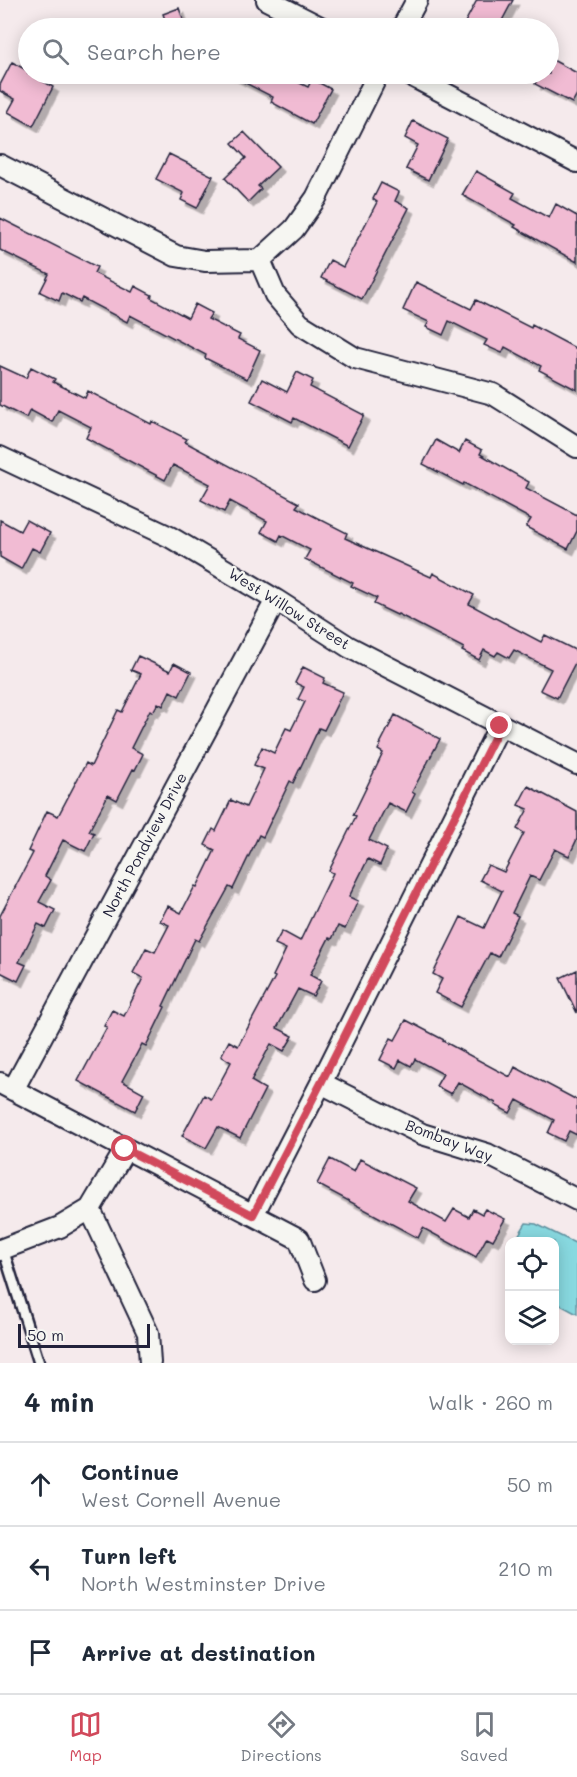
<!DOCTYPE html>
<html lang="en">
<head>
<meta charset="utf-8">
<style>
	:root { --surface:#fff; --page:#f6f6f7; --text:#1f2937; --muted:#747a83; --line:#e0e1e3; --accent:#d1495b }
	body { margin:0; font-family:Mali,sans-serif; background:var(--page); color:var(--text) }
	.controls { position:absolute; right:18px; bottom:18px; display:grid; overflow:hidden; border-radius:12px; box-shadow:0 3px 15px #0003 }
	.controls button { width:54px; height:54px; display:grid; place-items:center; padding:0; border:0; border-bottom:2px solid var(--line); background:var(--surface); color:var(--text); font:30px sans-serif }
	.scale { position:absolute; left:18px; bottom:15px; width:132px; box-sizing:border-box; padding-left:6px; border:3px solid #22223b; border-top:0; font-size:16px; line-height:21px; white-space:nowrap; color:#22223b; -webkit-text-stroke:4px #f6f6f2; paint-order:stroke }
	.stop { position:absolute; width:18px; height:18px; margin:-14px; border:4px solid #d1495b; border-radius:50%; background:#fff }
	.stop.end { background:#d1495b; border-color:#fff; box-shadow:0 2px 6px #0008 }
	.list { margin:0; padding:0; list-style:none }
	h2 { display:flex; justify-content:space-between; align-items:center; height:78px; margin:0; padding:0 24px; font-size:26px }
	h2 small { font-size:20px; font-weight:400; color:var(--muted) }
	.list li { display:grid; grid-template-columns:39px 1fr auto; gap:18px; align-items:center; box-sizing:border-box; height:84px; padding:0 24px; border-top:2px solid var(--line) }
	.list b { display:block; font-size:22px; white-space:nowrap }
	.list p { margin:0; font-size:20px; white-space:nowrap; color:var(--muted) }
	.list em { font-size:20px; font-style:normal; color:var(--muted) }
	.icon { flex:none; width:33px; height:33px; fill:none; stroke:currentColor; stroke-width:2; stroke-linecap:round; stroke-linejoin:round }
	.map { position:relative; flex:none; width:577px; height:1363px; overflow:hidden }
	.search { position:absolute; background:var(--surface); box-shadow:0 3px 15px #0003; left:18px; right:18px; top:18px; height:66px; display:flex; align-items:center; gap:15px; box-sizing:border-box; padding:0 21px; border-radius:33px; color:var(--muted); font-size:22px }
	.sheet { height:330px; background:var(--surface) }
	nav { display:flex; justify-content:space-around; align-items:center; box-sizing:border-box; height:84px; border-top:2px solid var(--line); background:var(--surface); font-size:16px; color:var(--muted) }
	nav a { display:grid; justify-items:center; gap:3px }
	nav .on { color:var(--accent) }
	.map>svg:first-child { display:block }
	.water { fill:#88d9e0; stroke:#5f909e; stroke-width:1.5 }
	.building { fill:#f1bbd3; stroke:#22223b; stroke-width:1.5; filter:url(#shadow) }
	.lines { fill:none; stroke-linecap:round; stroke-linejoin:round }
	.service-casing { stroke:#22223b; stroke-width:14 }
	.minor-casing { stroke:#22223b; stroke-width:24 }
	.service { stroke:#f6f6f2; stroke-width:9 }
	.minor { stroke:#f6f6f2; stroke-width:20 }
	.route { stroke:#d1495b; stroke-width:8 }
	.labels { text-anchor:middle; stroke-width:4.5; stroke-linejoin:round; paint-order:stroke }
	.street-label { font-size:15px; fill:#22223b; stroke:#f6f6f2 }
</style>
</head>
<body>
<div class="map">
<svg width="577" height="1363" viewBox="0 0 577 1363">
	<defs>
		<filter id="shadow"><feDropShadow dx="5.5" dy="5.5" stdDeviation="0" flood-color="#0004"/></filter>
	</defs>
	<rect width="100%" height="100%" fill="#f5eaec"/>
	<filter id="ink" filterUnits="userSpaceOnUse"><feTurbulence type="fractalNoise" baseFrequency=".0167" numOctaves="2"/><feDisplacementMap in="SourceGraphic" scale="12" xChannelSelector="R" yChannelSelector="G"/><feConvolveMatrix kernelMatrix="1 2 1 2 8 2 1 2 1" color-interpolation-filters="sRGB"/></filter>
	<g filter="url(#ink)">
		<path class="water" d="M 526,1223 L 536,1224 L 577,1244 L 577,1314 L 555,1302 L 554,1242 L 515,1241 Z"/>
		<path class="building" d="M 477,0 L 513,0 L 498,28 L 462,28 Z
			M 179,8 L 186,28 L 168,28 L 163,14 Z
			M 549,58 L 577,73 L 577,94 L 572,103 L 535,84 L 540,74 L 549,74 Z
			M 12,62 L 28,71 L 28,74 L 45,74 L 41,80 L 53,87 L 33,126 L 8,112 L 15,99 L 0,91 L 0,85 Z
			M 228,74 L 281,74 L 308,87 L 312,79 L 331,89 L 312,124 L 271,102 L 273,97 Z
			M 413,121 L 448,139 L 428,180 L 406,169 L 418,145 L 405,138 Z
			M 244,132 L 278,167 L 258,186 L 261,189 L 248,202 L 225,178 L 246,158 L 232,143 Z
			M 169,154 L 213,176 L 197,208 L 181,200 L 184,193 L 156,179 Z
			M 476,171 L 515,193 L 512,198 L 549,218 L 556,204 L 577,216 L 577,262 L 514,227 L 516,225 L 462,195 Z
			M 381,183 L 399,192 L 395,201 L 409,208 L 362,299 L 321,278 L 330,260 L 343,267 L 377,202 L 373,199 Z
			M 0,218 L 97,267 L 94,273 L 132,292 L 135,286 L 152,295 L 151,298 L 188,318 L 195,304 L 212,313 L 208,319 L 240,335 L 238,339 L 260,350 L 247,379 L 205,358 L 206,355 L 130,315 L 127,322 L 82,298 L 80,302 L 62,293 L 59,301 L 40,292 L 49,274 L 0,250 Z
			M 416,282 L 471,309 L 476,300 L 531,328 L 532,325 L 577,349 L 577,390 L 539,370 L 541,366 L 505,347 L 502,353 L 484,345 L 487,340 L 449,321 L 443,335 L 426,327 L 429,322 L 403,310 Z
			M 0,366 L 26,378 L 31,367 L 55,379 L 53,382 L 85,398 L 88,391 L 151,424 L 152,421 L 187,439 L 185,442 L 299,503 L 296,507 L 347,533 L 345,538 L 431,577 L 433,573 L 474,595 L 469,604 L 541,642 L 545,635 L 577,651 L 577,659 L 557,698 L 540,690 L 551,669 L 514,650 L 509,658 L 498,652 L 495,656 L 484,650 L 479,660 L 462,651 L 464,648 L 398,614 L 397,615 L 374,604 L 377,598 L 351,586 L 353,583 L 305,559 L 310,550 L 281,535 L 278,541 L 261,532 L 267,521 L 230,501 L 224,512 L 201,500 L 210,484 L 173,465 L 165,480 L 86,438 L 91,427 L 58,410 L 52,422 L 30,410 L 26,418 L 0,405 Z
			M 297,372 L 313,380 L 310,387 L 364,415 L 348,446 L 294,418 L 292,422 L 251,401 L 262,379 L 287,392 Z
			M 436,440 L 459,453 L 465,441 L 482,450 L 480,454 L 529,482 L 526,488 L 577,515 L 577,531 L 568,549 L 526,527 L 531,519 L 464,483 L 463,485 L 423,464 Z
			M 0,520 L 20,531 L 26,520 L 50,533 L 40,552 L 32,548 L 21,569 L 0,557 Z
			M 138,656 L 170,671 L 174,663 L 191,672 L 179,696 L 170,691 L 163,706 L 158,703 L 153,712 L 150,710 L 131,748 L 143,754 L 135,770 L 133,769 L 117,800 L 108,795 L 89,831 L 94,833 L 85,851 L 63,840 L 45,876 L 51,880 L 39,902 L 55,910 L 46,928 L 38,924 L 19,962 L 26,965 L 18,981 L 0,972 L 0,916 L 33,853 L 28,851 L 47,811 L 58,816 L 86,763 L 91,766 L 118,710 L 122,712 L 141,674 L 131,670 Z
			M 303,667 L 325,678 L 323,683 L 343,692 L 324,730 L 319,728 L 293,783 L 290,781 L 263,837 L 259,835 L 233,889 L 229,887 L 199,941 L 195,939 L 163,1006 L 165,1007 L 146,1046 L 142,1044 L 122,1081 L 144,1093 L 135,1111 L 78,1081 L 107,1027 L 104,1026 L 112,1010 L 124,1016 L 143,978 L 133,973 L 146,948 L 155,952 L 169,925 L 160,921 L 168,906 L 181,913 L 195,886 L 197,887 L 215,850 L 205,845 L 213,829 L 216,831 L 231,800 L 246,807 L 264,769 L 254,765 L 262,747 L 274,753 L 286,728 L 291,730 L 305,702 L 298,699 L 304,687 L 295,683 Z
			M 395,715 L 440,739 L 412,792 L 415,794 L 406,812 L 388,803 L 369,840 L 387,849 L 380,865 L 368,859 L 349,897 L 358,901 L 345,929 L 338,926 L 332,939 L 329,938 L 310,975 L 321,981 L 313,996 L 298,989 L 277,1028 L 293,1036 L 284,1051 L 271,1044 L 251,1081 L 265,1089 L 240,1138 L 218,1127 L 206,1148 L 182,1136 L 204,1095 L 211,1099 L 231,1062 L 221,1056 L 229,1041 L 238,1046 L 275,977 L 273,976 L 286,949 L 275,944 L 282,931 L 300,941 L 333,873 L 329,871 L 356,816 L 353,815 L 383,753 L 378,750 L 381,744 L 380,744 Z
			M 528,786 L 577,812 L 577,839 L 569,856 L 555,849 L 539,880 L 530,876 L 512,913 L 518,916 L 498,957 L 490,953 L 461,1007 L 435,993 L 442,979 L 433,974 L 461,917 L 484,928 L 502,891 L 480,880 L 488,865 L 504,872 L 524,833 L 517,829 L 528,809 L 518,805 Z
			M 577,970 L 577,1013 L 560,978 Z
			M 406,1020 L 444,1040 L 443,1041 L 510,1077 L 515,1067 L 577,1100 L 577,1135 L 569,1131 L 564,1141 L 548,1133 L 554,1120 L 517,1100 L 510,1113 L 495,1105 L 496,1103 L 458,1082 L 451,1094 L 436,1086 L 443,1074 L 415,1059 L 411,1066 L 400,1060 L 396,1068 L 380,1060 L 391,1038 L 395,1040 Z
			M 330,1159 L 354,1172 L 360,1159 L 416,1188 L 408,1201 L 446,1222 L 454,1209 L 469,1217 L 473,1209 L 482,1214 L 485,1209 L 505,1219 L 493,1240 L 487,1237 L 476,1257 L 423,1228 L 418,1238 L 317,1184 Z"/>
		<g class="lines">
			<defs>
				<path id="service" d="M 3,1249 L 39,1363"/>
				<path id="minor" d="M 267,0 L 322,28
					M 402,28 L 417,0
					M 408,74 L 577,162
					M 0,165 L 176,256 L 205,261 L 260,260
					M 260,260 L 275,295 L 300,324 L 355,358 L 493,394 L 577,447
					M 260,260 L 294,229 L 316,198 L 378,74
					M 0,457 L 170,537 L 276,600 L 349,647 L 577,764
					M 0,1083 L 299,1239 L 315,1280
					M 321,1083 L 422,1134 L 487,1154 L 577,1200
					M 13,1090 L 276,600
					M 90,1209 L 148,1333 L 150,1363
					M 253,1215 L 321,1083 L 500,725
					M 0,1250 L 60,1227 L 90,1209 L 125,1150"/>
			</defs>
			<use href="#service" class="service-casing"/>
			<use href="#minor" class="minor-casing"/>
			<use href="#service" class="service"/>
			<use href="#minor" class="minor"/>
		</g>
	</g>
	<g class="lines" filter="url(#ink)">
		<path class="route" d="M 125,1149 L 253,1215 L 321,1083 L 500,726"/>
	</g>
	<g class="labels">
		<g class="street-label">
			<text transform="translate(289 609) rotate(32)" y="5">West Willow Street</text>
			<text transform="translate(145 845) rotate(-62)" y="5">North Pondview Drive</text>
			<text transform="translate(449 1141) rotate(21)" y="5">Bombay Way</text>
		</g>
	</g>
</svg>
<div class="controls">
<button><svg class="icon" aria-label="locate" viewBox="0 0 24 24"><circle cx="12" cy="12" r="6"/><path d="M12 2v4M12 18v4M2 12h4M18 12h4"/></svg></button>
<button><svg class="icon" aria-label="layers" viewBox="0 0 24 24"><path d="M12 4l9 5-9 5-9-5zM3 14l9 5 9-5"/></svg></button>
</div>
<div class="scale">50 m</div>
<div class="stop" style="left:125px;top:1149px"></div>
<div class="stop end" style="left:500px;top:726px"></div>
<div class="search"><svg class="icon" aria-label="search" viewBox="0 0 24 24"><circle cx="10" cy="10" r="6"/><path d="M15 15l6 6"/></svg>Search here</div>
</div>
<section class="sheet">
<h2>4 min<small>Walk · 260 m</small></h2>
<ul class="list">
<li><svg class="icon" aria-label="ahead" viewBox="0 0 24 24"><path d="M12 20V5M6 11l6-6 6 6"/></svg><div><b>Continue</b><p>West Cornell Avenue</p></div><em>50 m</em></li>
<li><svg class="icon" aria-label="left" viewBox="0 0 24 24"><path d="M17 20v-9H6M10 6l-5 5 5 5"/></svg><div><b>Turn left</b><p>North Westminster Drive</p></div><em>210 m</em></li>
<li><svg class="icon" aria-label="arrive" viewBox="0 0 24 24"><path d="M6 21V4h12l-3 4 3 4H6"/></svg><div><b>Arrive at destination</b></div></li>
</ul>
</section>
<nav>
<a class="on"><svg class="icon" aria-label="map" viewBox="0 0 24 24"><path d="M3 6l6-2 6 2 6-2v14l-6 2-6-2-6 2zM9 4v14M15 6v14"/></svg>Map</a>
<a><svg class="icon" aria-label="directions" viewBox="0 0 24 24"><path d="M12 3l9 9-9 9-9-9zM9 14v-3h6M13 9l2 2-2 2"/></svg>Directions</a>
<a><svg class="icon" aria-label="saved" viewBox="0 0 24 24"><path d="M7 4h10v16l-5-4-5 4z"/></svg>Saved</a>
</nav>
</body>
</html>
